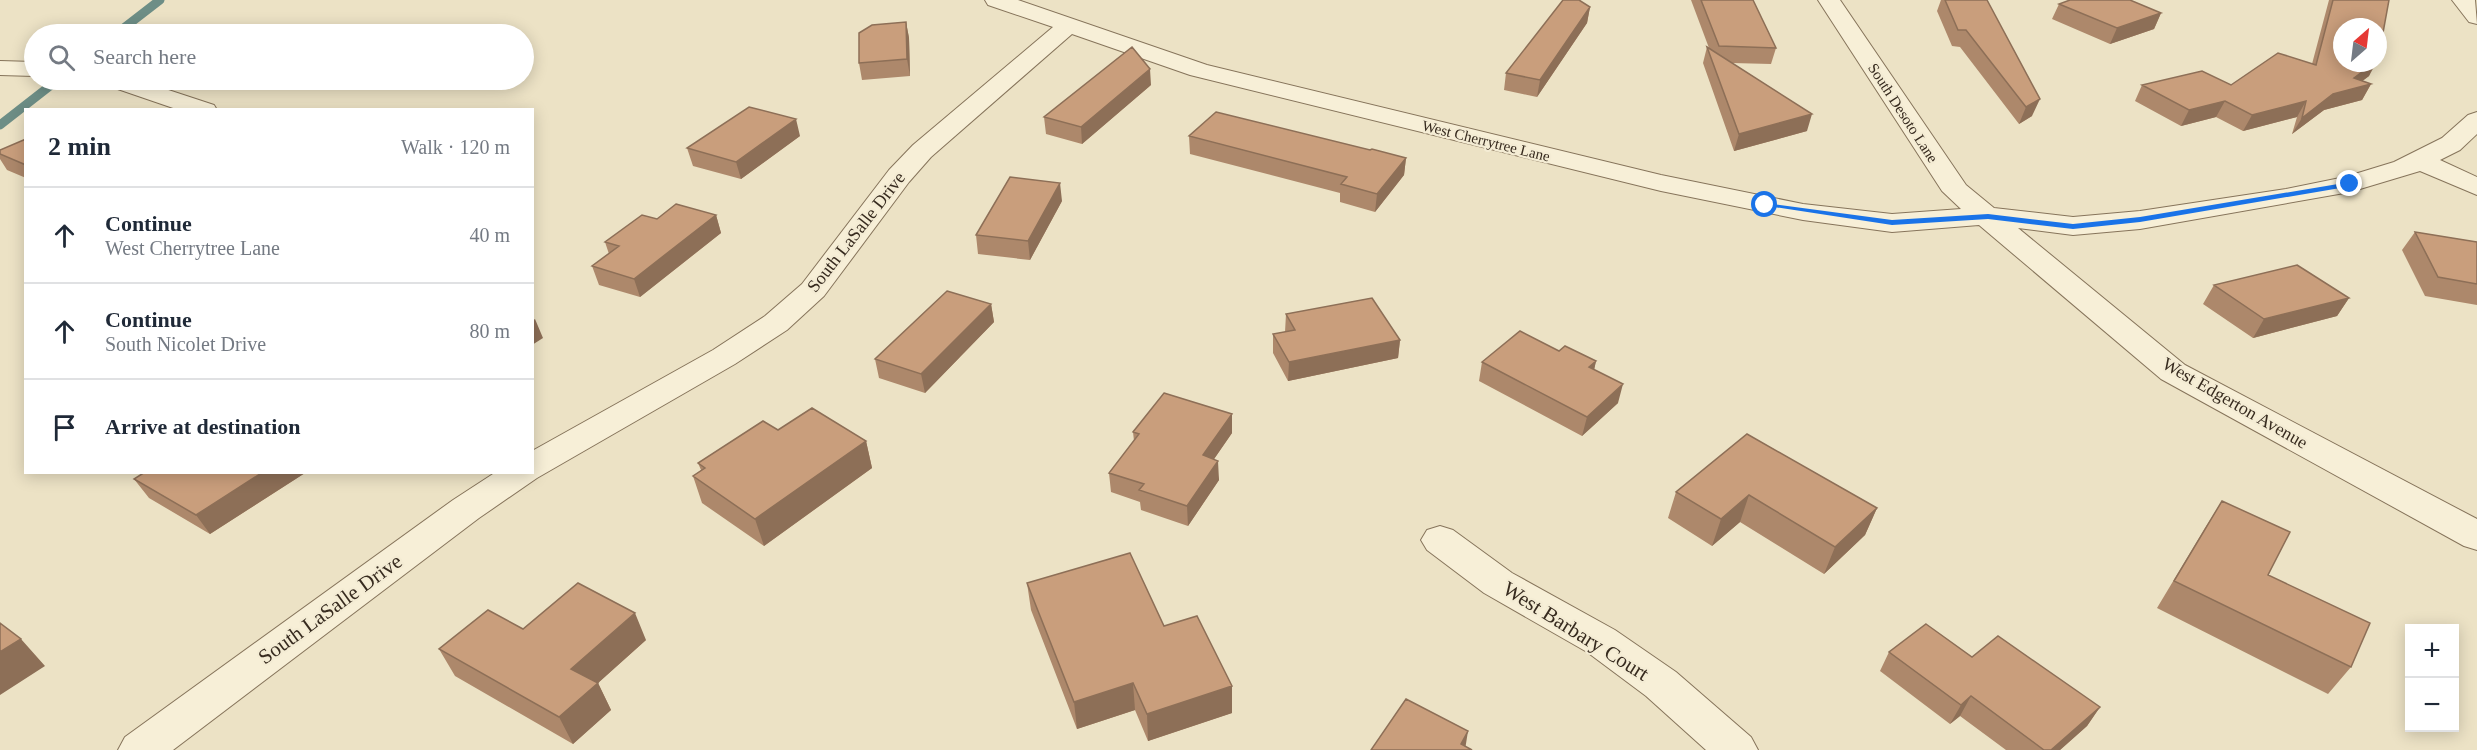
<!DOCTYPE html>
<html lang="en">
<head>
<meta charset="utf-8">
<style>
	:root { --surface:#fff; --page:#f6f6f7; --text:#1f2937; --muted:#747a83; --line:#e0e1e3 }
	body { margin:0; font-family:"Times New Roman",serif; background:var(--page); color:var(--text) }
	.controls { position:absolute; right:18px; bottom:18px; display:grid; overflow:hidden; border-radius:0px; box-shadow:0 3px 15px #0003 }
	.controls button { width:54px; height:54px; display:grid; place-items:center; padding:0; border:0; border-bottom:2px solid var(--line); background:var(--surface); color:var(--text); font:30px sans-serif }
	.compass { position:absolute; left:2333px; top:18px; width:54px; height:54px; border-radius:50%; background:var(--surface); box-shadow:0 3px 15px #0003; rotate:28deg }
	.stop { position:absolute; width:18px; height:18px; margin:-14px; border:4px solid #1a73e8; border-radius:50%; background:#fff }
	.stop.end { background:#1a73e8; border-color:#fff; box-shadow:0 2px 6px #0008 }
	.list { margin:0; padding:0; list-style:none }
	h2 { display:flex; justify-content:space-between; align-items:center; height:78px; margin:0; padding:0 24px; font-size:26px }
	h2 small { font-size:20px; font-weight:400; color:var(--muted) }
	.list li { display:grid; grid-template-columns:39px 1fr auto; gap:18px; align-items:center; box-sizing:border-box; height:96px; padding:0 24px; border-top:2px solid var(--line) }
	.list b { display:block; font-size:22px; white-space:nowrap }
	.list p { margin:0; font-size:20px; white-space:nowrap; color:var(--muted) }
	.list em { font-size:20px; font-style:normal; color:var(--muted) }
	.icon { flex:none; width:33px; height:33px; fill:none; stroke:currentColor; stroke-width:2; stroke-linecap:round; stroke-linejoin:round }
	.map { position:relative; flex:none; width:2477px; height:750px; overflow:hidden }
	.search { position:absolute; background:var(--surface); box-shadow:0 3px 15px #0003; left:24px; top:24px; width:510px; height:66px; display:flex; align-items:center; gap:15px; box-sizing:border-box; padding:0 21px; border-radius:33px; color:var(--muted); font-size:22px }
	.panel { position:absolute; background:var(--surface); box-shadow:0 3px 15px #0003; left:24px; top:108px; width:510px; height:366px; border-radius:0px }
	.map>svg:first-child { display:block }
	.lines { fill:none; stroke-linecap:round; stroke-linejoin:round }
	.stream { stroke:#6d8e86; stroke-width:9 }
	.street-casing { stroke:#86745b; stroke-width:2 }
	.street { fill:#f7efd7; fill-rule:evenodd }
	.wall { fill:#ad886b }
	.shaded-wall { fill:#8d6f57 }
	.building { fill:#c99e7c; stroke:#8d6f57; stroke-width:1.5 }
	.route { fill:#1a73e8 }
	.labels { text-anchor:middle; stroke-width:4.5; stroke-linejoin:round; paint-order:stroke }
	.far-street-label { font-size:15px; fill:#372b1f; stroke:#f4ecd4 }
	.street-label { font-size:18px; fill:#372b1f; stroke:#f4ecd4 }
	.near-street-label { font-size:21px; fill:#372b1f; stroke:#f4ecd4 }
</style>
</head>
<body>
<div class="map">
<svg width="2477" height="750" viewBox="0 0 2477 750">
	<rect width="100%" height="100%" fill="#ece2c5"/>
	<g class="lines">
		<path class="stream" d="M 116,34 L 160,0
			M 0,125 L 55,82"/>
		<defs>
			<path id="street" d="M 985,0 L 1018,0 L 1207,65 L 1661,175 L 1803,204 L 1892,214 L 1961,209 L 1942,191 L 1818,0 L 1840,0 L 1966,185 L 1994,208 L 2073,217 L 2140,211 L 2286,189 L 2345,177 L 2394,162 L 2442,138 L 2468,115 L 2477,112 L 2477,134 L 2460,150 L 2440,160 L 2477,177 L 2477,195 L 2420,171 L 2350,192 L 2140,229 L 2073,235 L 2018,228 L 2185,365 L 2477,519 L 2477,550 L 2464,546 L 2161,379 L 1979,225 L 1892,232 L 1803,220 L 1661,191 L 1190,75 L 1072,34 L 931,157 L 909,182 L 824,296 L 787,330 L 735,364 L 537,478 L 479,518 L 173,750 L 118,750 L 125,737 L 453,500 L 496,472 L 532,472 L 532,451 L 713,350 L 765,316 L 802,284 L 889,170 L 913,145 L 1053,27 L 988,5 Z
				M 2452,0 L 2475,0 L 2477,24 L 2469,22 Z
				M 0,61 L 34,62 L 34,76 L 0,75 Z
				M 103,80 L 138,80 L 214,105 L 217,110 L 179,110 L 106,85 Z
				M 1440,526 L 1453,530 L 1512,573 L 1615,630 L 1676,672 L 1751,737 L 1758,750 L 1706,750 L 1646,696 L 1587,652 L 1484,593 L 1427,550 L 1421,540 L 1427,530 Z"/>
		</defs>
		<use href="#street" class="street-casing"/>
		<use href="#street" class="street"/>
	</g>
	<path class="wall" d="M 1691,0 L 1753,0 L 1776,48 L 1771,64 L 1732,63 L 1807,131 L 1734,151 L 1703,63 L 1707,47 L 1709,48 Z
		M 1941,0 L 1987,0 L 2032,116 L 2019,124 L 1960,47 L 1952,46 L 1937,11 Z
		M 2329,0 L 2389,0 L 2369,76 L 2362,81 L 2371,84 L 2362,100 L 2324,110 L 2292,134 L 2297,117 L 2243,131 L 2216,117 L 2181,126 L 2135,101 L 2142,85 L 2231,85 L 2312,64 Z
		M 2059,4 L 2161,13 L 2154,29 L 2110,44 L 2052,19 Z
		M 1590,7 L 1587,23 L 1537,97 L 1504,90 L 1506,73 Z
		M 906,22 L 909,38 L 910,76 L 862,80 L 859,63 Z
		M 1151,85 L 1082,144 L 1046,134 L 1044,117 Z
		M 800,136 L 741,179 L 693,166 L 687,148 Z
		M 1189,136 L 1370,150 L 1406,158 L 1404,175 L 1375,212 L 1340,202 L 1340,193 L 1190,154 Z
		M 26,139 L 26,178 L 7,170 L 0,159 L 0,150 Z
		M 1062,201 L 1030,260 L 978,254 L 976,235 Z
		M 716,215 L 721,233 L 640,297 L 599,285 L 592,266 L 609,254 L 605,242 L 657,219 Z
		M 2415,232 L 2477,242 L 2477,305 L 2425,296 L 2402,250 Z
		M 2214,285 L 2349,298 L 2337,316 L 2253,338 L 2203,304 Z
		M 991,304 L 994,322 L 925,393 L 879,378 L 875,359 Z
		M 1286,314 L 1400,340 L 1398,358 L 1288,381 L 1273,353 L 1273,334 L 1285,332 Z
		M 1559,351 L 1596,361 L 1594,369 L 1618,403 L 1582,436 L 1479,381 L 1482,362 Z
		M 778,430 L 866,441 L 872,468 L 764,546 L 702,503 L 693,476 L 701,470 L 698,463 Z
		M 1133,432 L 1232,433 L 1214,459 L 1219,480 L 1188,526 L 1141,510 L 1140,502 L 1111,492 L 1109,473 L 1134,441 Z
		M 1747,434 L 1877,508 L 1865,535 L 1824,574 L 1740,522 L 1712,546 L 1668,518 L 1676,492 Z
		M 305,473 L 210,534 L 149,498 L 134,479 Z
		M 2222,501 L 2268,575 L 2351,667 L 2328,694 L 2157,608 L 2205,528 Z
		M 1027,583 L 1164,626 L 1232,713 L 1148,741 L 1135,710 L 1077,729 L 1031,610 Z
		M 523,629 L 646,640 L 598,683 L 611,710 L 573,744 L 455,676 L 439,649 Z
		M 1889,652 L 1972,657 L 2100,707 L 2087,726 L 2060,750 L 2006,750 L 1960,716 L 1950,724 L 1880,671 Z"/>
	<path class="shaded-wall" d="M 1590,7 L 1587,23 L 1537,97 L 1540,80 Z
		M 2161,13 L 2154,29 L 2110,44 L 2117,28 Z
		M 906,22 L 909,38 L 910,76 L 907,59 Z
		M 2374,63 L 2376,63 L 2369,76 L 2352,89 L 2371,84 L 2362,100 L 2324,110 L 2292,134 L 2302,118 Z
		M 1150,69 L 1151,85 L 1082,144 L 1081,127 Z
		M 2040,99 L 2032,116 L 2019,124 L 2026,107 Z
		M 2225,101 L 2216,117 L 2181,126 L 2189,110 Z
		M 2306,101 L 2297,117 L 2243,131 L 2252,115 Z
		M 1812,114 L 1807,131 L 1734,151 L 1739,134 Z
		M 796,119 L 800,136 L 741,179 L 736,162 Z
		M 1406,158 L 1404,175 L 1375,212 L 1377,194 Z
		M 1060,183 L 1062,201 L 1030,260 L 1028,241 Z
		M 716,215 L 721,233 L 640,297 L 634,279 Z
		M 2349,298 L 2337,316 L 2253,338 L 2264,319 Z
		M 991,304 L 994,322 L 925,393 L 921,374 Z
		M 535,319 L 543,338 L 532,345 L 532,321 Z
		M 1400,340 L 1398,358 L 1288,381 L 1289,362 Z
		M 1596,361 L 1592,380 L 1589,367 Z
		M 1623,384 L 1618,403 L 1582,436 L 1587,417 Z
		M 1232,414 L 1232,433 L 1203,475 L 1203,455 Z
		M 866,441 L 872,468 L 764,546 L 755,519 Z
		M 1218,461 L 1219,480 L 1188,526 L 1187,506 Z
		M 263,472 L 305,473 L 210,534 L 196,515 Z
		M 1749,495 L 1740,522 L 1712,546 L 1721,519 Z
		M 1877,508 L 1865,535 L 1824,574 L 1835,547 Z
		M 635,613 L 646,640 L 598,683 L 611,710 L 573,744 L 559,717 L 571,669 Z
		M 21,639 L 45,666 L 0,695 L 0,652 Z
		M 1133,683 L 1135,710 L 1077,729 L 1074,702 Z
		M 1232,686 L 1232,713 L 1148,741 L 1147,714 Z
		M 1971,696 L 1960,716 L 1950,724 L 1961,705 Z
		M 2100,707 L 2087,726 L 2060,750 L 2051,750 Z
		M 1468,731 L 1465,750 L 1461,744 Z"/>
	<path class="building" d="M 1563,0 L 1579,0 L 1590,7 L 1540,80 L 1506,73 Z
		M 1701,0 L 1753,0 L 1776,48 L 1719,46 Z
		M 1945,0 L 1987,0 L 2040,99 L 2026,107 L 1966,30 L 1958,30 Z
		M 2070,0 L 2130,0 L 2161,13 L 2117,28 L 2059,4 Z
		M 2333,0 L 2389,0 L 2378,60 L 2378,27 L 2342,27 L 2342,63 L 2374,63 L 2354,78 L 2371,84 L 2333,94 L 2302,118 L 2306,101 L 2252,115 L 2225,101 L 2189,110 L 2142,85 L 2202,71 L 2231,85 L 2278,53 L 2316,65 Z
		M 906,22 L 907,59 L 859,63 L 859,33 L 872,25 Z
		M 1132,47 L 1150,69 L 1081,127 L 1044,117 Z
		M 1707,47 L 1812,114 L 1739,134 Z
		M 749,107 L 796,119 L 736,162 L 687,148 Z
		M 1216,112 L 1370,150 L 1372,149 L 1406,158 L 1377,194 L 1341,184 L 1347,177 L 1189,136 Z
		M 26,139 L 26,165 L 0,154 L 0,150 Z
		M 1010,177 L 1060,183 L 1028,241 L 976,235 Z
		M 676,204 L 716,215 L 634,279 L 592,266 L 619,246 L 605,242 L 642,215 L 657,219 Z
		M 2415,232 L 2477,242 L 2477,284 L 2438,277 Z
		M 2297,265 L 2349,298 L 2264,319 L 2214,285 Z
		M 947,291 L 991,304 L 921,374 L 875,359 Z
		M 1372,298 L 1400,340 L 1289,362 L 1273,334 L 1295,330 L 1286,314 Z
		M 1520,331 L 1559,351 L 1565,346 L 1596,361 L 1589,367 L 1623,384 L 1587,417 L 1482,362 Z
		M 1164,393 L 1232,414 L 1203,455 L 1218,461 L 1187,506 L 1139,490 L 1144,484 L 1109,473 L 1139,434 L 1133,432 Z
		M 812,408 L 866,441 L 755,519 L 693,476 L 705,468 L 698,463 L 763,421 L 778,430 Z
		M 1747,434 L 1877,508 L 1835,547 L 1749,495 L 1721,519 L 1676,492 Z
		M 145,472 L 263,472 L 196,515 L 134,479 Z
		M 2222,501 L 2290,532 L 2268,575 L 2370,623 L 2351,667 L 2174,581 Z
		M 1130,553 L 1164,626 L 1197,616 L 1232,686 L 1147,714 L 1133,683 L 1074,702 L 1027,583 Z
		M 578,583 L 635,613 L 571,669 L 598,683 L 559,717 L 439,649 L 488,610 L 523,629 Z
		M 0,623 L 21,639 L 0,652 Z
		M 1926,624 L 1972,657 L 1998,636 L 2100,707 L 2051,750 L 2044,750 L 1971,696 L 1961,705 L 1889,652 Z
		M 1406,699 L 1468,731 L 1461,744 L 1472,750 L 1371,750 Z"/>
	<path class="route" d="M 2350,182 L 2352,186 L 2140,222 L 2073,229 L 1988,219 L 1892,225 L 1761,205 L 1765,203 L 1892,220 L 1988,214 L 2073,224 L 2140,217 Z"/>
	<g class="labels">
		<g class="far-street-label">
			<text transform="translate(1903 113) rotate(57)" y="5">South Desoto Lane</text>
			<text transform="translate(1486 141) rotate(14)" y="5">West Cherrytree Lane</text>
		</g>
		<g class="street-label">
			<text transform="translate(856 232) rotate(-52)" y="6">South LaSalle Drive</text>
			<text transform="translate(2235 403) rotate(30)" y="6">West Edgerton Avenue</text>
		</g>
		<g class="near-street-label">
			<text transform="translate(330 609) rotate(-36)" y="7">South LaSalle Drive</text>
			<text transform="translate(1576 631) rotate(32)" y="7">West Barbary Court</text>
		</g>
	</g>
</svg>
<div class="controls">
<button>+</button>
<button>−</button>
</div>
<svg class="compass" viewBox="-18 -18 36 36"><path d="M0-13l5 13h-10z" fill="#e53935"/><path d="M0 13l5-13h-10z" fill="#747a83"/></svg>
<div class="stop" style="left:1765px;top:205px"></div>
<div class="stop end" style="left:2350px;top:184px"></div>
<div class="search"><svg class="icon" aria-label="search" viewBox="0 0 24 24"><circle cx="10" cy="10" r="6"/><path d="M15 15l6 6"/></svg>Search here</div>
<section class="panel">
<h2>2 min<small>Walk · 120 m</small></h2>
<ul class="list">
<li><svg class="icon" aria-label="ahead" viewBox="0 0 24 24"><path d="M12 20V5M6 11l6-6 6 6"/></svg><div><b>Continue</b><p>West Cherrytree Lane</p></div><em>40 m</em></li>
<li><svg class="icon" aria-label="ahead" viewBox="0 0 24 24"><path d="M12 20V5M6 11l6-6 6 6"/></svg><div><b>Continue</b><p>South Nicolet Drive</p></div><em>80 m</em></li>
<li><svg class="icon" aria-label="arrive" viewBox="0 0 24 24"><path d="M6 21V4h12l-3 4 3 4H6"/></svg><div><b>Arrive at destination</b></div></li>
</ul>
</section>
</div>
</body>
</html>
